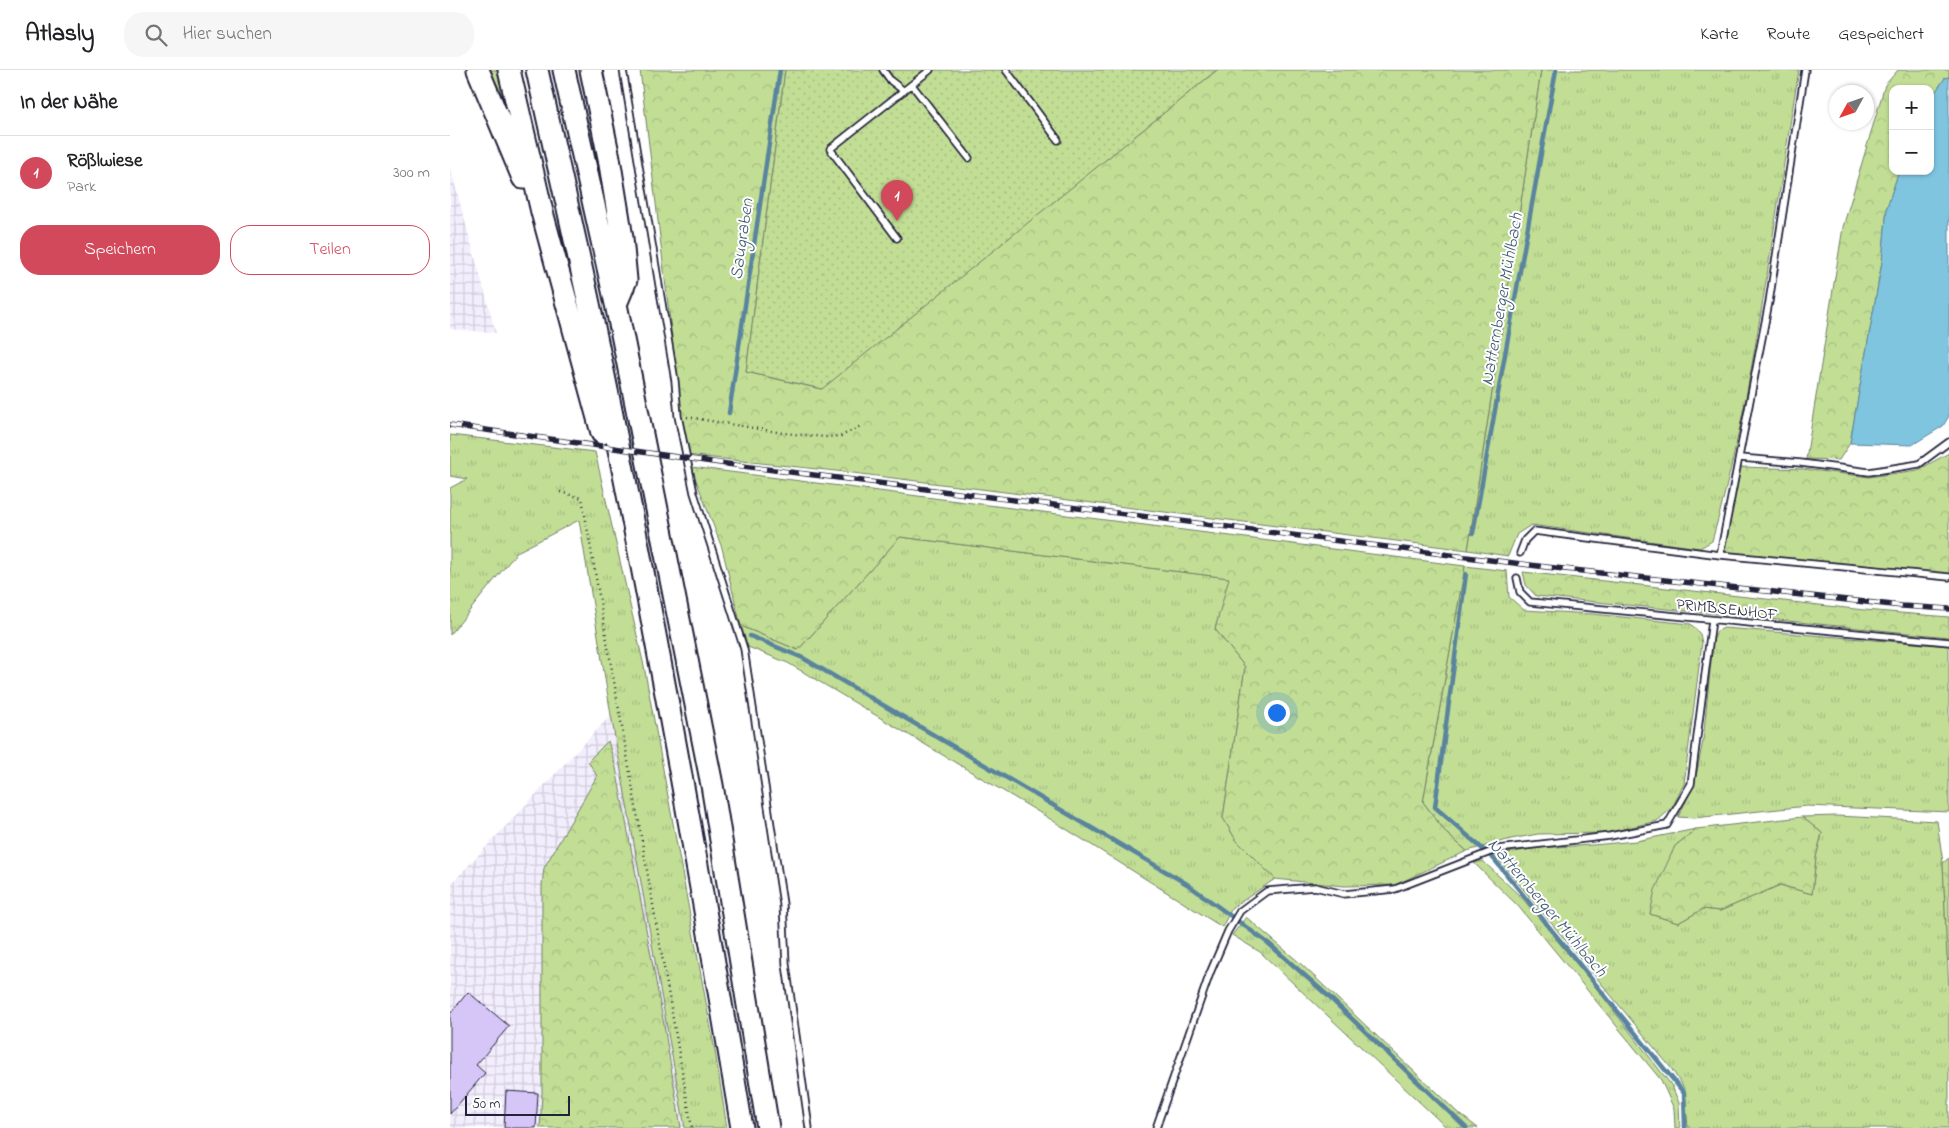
<!DOCTYPE html>
<html lang="de">
<head>
<meta charset="utf-8">
<style>
	:root { --surface:#fff; --page:#f6f6f6; --text:#202124; --muted:#757577; --line:#e0e0e0; --accent:#d1495b }
	body { margin:0; font-family:"Indie Flower",sans-serif; background:var(--page); color:var(--text) }
	.controls { position:absolute; right:15px; top:15px; display:grid; overflow:hidden; border-radius:10px; box-shadow:0 1px 4px #0004 }
	.controls button { width:45px; height:45px; display:grid; place-items:center; padding:0; border:0; border-bottom:1px solid var(--line); background:var(--surface); color:var(--text); font:25px sans-serif }
	.compass { position:absolute; left:1379px; top:15px; width:45px; height:45px; border-radius:50%; background:var(--surface); box-shadow:0 1px 4px #0004; rotate:230deg }
	.scale { position:absolute; left:15px; bottom:12px; width:105px; box-sizing:border-box; padding-left:5px; border:2px solid #22223b; border-top:0; font-size:14px; line-height:18px; white-space:nowrap; color:#22223b; -webkit-text-stroke:4px #fff; paint-order:stroke }
	.you { position:absolute; left:826px; top:642px; width:18px; height:18px; margin:-12px; border:4px solid #fff; border-radius:50%; background:#1a73e8; box-shadow:0 0 0 8px #1a73e833 }
	.badge { display:grid; place-items:center; width:32px; height:32px; border-radius:50%; background:var(--accent); color:#fff; font-size:16px; font-weight:700 }
	.pin { position:absolute; translate:-50% -41px; filter:drop-shadow(0 1px 2px #0008) }
	.pin::after { content:''; position:absolute; top:26px; width:18px; height:15px; background:inherit; clip-path:polygon(0 0,100% 0,50% 100%) }
	.list { margin:0; padding:0; list-style:none }
	h2 { display:flex; justify-content:space-between; align-items:center; height:65px; margin:0; padding:0 20px; font-size:21px }
	h2 small { font-size:16px; font-weight:400; color:var(--muted) }
	.list li { display:grid; grid-template-columns:32px 1fr auto; gap:15px; align-items:center; box-sizing:border-box; height:75px; padding:0 20px; border-top:1px solid var(--line) }
	.list b { display:block; font-size:19px; white-space:nowrap }
	.list p { margin:0; font-size:16px; white-space:nowrap; color:var(--muted) }
	.list em { font-size:16px; font-style:normal; color:var(--muted) }
	.actions { display:flex; gap:10px; padding:15px 20px }
	.actions a { flex:1; padding:11px 0; border:1px solid var(--accent); border-radius:20px; text-align:center; font-size:18px; color:var(--accent) }
	.actions .main { background:var(--accent); color:#fff }
	.icon { flex:none; width:28px; height:28px; fill:none; stroke:currentColor; stroke-width:2; stroke-linecap:round; stroke-linejoin:round }
	.map { position:relative; flex:none; width:1499px; height:1058px; overflow:hidden }
	header { display:flex; align-items:center; gap:30px; box-sizing:border-box; height:70px; padding:0 25px; background:var(--surface); border-bottom:1px solid var(--line) }
	header strong { font-size:24px }
	nav { display:flex; gap:28px; margin-inline-start:auto; font-size:18px }
	.search { width:350px; height:45px; background:var(--page); display:flex; align-items:center; gap:12px; box-sizing:border-box; padding:0 18px; border-radius:20px; color:var(--muted); font-size:19px }
	main { display:flex }
	aside { flex:1; background:var(--surface) }
	.map>svg:first-child { display:block }
	.industrial { fill:url(#industrial-grid) }
	.grass { fill:url(#grass-tufts); stroke:#728068 }
	.forest { fill:url(#forest-crowns); stroke:#728068 }
	.park { fill:url(#park-dots); stroke:#728068 }
	.water { fill:#7fc5e0; stroke:#5a849e }
	.lines { fill:none; stroke-linecap:round; stroke-linejoin:round }
	.stream { stroke:#5a849e; stroke-width:4.5 }
	.building { fill:#d6c6f8; stroke:#22223b }
	.lane-casing { stroke:#22223b; stroke-width:9 }
	.highway-casing { stroke:#22223b; stroke-width:25 }
	.path { stroke:#22223b; stroke-width:2.5; stroke-dasharray:1 4; stroke-linecap:butt }
	.lane { stroke:#fff; stroke-width:5.5 }
	.highway { stroke:#fff; stroke-width:21 }
	.rail-casing { stroke:#22223b; stroke-width:5.5 }
	.rail { stroke:#fff; stroke-width:4; stroke-dasharray:11; stroke-linecap:butt }
	.labels { text-anchor:middle; stroke-width:4; stroke-linejoin:round; paint-order:stroke }
	.street-label { font-size:16px; fill:#22223b; stroke:#fff }
	.water-label { font-size:18px; font-style:italic; fill:#435b75; stroke:#fff }
</style>
</head>
<body>
<header>
<strong>Atlasly</strong>
<div class="search"><svg class="icon" aria-label="search" viewBox="0 0 24 24"><circle cx="10" cy="10" r="6"/><path d="M15 15l6 6"/></svg>Hier suchen</div>
<nav><a>Karte</a><a>Route</a><a>Gespeichert</a></nav>
</header>
<main>
<aside>
<h2>In der Nähe<small></small></h2>
<ul class="list">
<li><span class="badge">1</span><div><b>Rößlwiese</b><p>Park</p></div><em>300 m</em></li>
</ul>
<div class="actions"><a class="main">Speichern</a><a>Teilen</a></div>
</aside>
<div class="map">
<svg width="1499" height="1058" viewBox="0 0 1499 1058">
	<defs>
		<pattern id="industrial-grid" width="8" height="8" patternUnits="userSpaceOnUse" patternTransform="scale(1.25)"><rect width="8" height="8" fill="#f3eefd"/><path d="M0 4h8M4 0v8" fill="none" stroke="#d0ccda"/></pattern>
		<pattern id="grass-tufts" width="24" height="20" patternUnits="userSpaceOnUse" patternTransform="scale(1.25)"><rect width="24" height="20" fill="#c2de95"/><path d="M3 7l-1-3M5 7V3M7 7l1-3M15 17l-1-3M17 17v-4M19 17l1-3" fill="none" stroke="#a6be81"/></pattern>
		<pattern id="forest-crowns" width="20" height="18" patternUnits="userSpaceOnUse" patternTransform="scale(1.25)"><rect width="20" height="18" fill="#c2de95"/><path d="M2 6a3 3 0 1 1 6 0M12 15a3 3 0 1 1 6 0" fill="none" stroke="#a6be81"/></pattern>
		<pattern id="park-dots" width="8" height="8" patternUnits="userSpaceOnUse" patternTransform="scale(1.25)"><rect width="8" height="8" fill="#c2de95"/><path d="M2 2h.1M6 6h.1" fill="none" stroke="#a6be81" stroke-width="1.8" stroke-linecap="round"/></pattern>
	</defs>
	<rect width="100%" height="100%" fill="#fff"/>
	<filter id="ink" filterUnits="userSpaceOnUse"><feTurbulence type="fractalNoise" baseFrequency=".02" numOctaves="2"/><feDisplacementMap in="SourceGraphic" scale="10" xChannelSelector="R" yChannelSelector="G"/><feConvolveMatrix kernelMatrix="1 2 1 2 8 2 1 2 1" color-interpolation-filters="sRGB"/></filter>
	<g filter="url(#ink)">
		<path class="industrial" d="M 0,97 L 46,263 L 0,259 Z
			M 161,645 L 235,1058 L 0,1058 L 0,815 Z"/>
		<path class="grass" d="M 40,0 L 51,0 L 56,25 L 53,27 Z
			M 1091,0 L 1349,0 C 1322,157 1306,317 1262,471 L 1250,478 L 1081,455 L 1067,464 L 1058,486 L 1018,480 Z
			M 0,365 L 145,382 L 194,596 L 265,981 L 277,1058 L 235,1058 L 161,645 L 129,450 L 67,482 L 0,565 L 0,418 L 17,409 L 0,406 Z
			M 450,467 L 780,508 L 765,559 L 795,597 L 773,748 L 786,770 L 825,809 L 782,838 L 772,857 L 597,747 L 338,593 L 298,577 L 291,556 L 348,580 Z
			M 1015,496 L 1057,501 L 1059,527 L 1074,540 L 1142,544 L 1241,554 L 1250,564 L 1252,573 L 1234,714 L 1222,738 L 1207,751 L 1156,763 L 1088,764 L 1061,769 L 1017,781 L 997,764 L 973,732 Z
			M 1274,558 L 1499,576 L 1499,742 L 1357,736 L 1244,748 L 1228,747 L 1242,719 L 1246,706 L 1253,671 L 1263,571 L 1267,561 Z
			M 1387,746 L 1487,751 L 1493,793 L 1499,920 L 1499,1058 L 1238,1058 L 1235,1020 L 1221,998 L 1045,785 L 1088,778 L 1143,775 L 1186,771 L 1246,759 L 1225,776 L 1200,844 L 1228,853 L 1253,839 L 1270,841 L 1330,815 L 1362,824 L 1366,787 L 1372,763 L 1352,747 Z
			M 1033,791 L 1073,829 L 1143,914 L 1222,1016 L 1229,1033 L 1230,1058 L 1225,1058 L 1224,1039 L 1211,1010 L 1068,836 L 1024,793 Z
			M 796,847 L 850,893 L 1007,1042 L 1028,1058 L 997,1058 L 810,882 L 782,865 Z"/>
		<path class="forest" d="M 190,0 L 335,0 L 296,302 L 371,319 L 767,0 L 1091,0 L 1018,480 L 395,402 L 236,385 Z
			M 1448,0 L 1499,0 L 1499,7 L 1495,8 L 1480,30 L 1480,19 L 1443,19 L 1443,101 L 1449,101 L 1437,137 L 1432,192 L 1400,373 L 1389,390 L 1356,389 L 1393,157 L 1435,15 Z
			M 1499,383 L 1499,507 L 1270,485 L 1290,397 L 1353,399 L 1419,407 L 1468,400 Z
			M 241,397 L 1015,496 L 973,732 L 997,764 L 1017,781 L 945,815 L 894,816 L 825,809 L 786,770 L 773,748 L 795,597 L 765,559 L 779,508 L 450,467 L 348,580 L 291,556 L 272,478 Z
			M 1073,502 L 1414,540 L 1499,547 L 1499,567 L 1086,526 L 1076,515 Z
			M 158,671 L 166,698 L 214,955 L 231,1058 L 134,1058 L 131,1055 L 130,1058 L 90,1058 L 92,1024 L 92,815 L 94,798 L 147,706 L 138,691 Z
			M 1352,747 L 1372,763 L 1366,787 L 1362,824 L 1330,815 L 1270,841 L 1253,839 L 1228,853 L 1200,844 L 1205,820 L 1225,776 L 1246,759 Z
			M 1499,788 L 1499,891 L 1497,888 L 1493,793 Z"/>
		<path class="park" d="M 335,0 L 767,0 L 372,319 L 296,302 Z"/>
		<path class="water" d="M 1499,7 L 1499,346 L 1493,356 L 1462,375 L 1400,373 L 1432,192 L 1437,137 L 1449,101 L 1480,101 L 1480,30 L 1495,8 Z"/>
		<g class="lines">
			<path class="stream" d="M 279,343 L 330,0
				M 1023,463 L 1106,0
				M 1016,504 L 985,737 L 1044,789 L 1234,1023 L 1235,1058
				M 300,566 L 353,588 L 737,814 L 818,873 L 877,925 L 1016,1058"/>
		</g>
		<path class="building" d="M 18,922 L 59,956 L 26,995 L 35,1003 L 0,1044 L 0,944 Z
			M 56,1021 L 88,1023 L 86,1058 L 54,1058 Z"/>
		<g class="lines">
			<defs>
				<path id="lane" d="M 173,0 L 225,311 L 228,346 L 244,423 L 294,579 L 333,834 L 336,894 L 359,1058
					M 433,0 L 441,11 L 454,21
					M 556,0 L 608,70
					M 462,15 L 519,88
					M 447,168 L 380,79 L 480,0
					M 1290,388 L 1351,393 L 1419,402 L 1469,394 L 1499,372
					M 1070,483 L 1075,470 L 1084,461 L 1270,485 L 1319,232 L 1355,0
					M 1270,485 L 1499,507
					M 1067,508 L 1070,522 L 1080,532 L 1499,572
					M 706,1058 L 760,903 L 778,861 L 790,841 L 817,821 L 865,817 L 894,824 L 945,819 L 1048,779 L 1160,766 L 1217,755 L 1241,714 L 1262,550"/>
				<path id="highway" d="M 28,0 L 73,108
					M 59,0 L 92,142 L 152,363
					M 87,0 C 109,100 133,201 153,301 C 205,553 250,805 292,1058
					M 114,0 L 166,234 L 262,715 L 318,1058
					M 141,0 L 159,88 L 172,168 L 176,210 L 166,234"/>
			</defs>
			<use href="#lane" class="lane-casing"/>
			<use href="#highway" class="highway-casing"/>
			<path class="path" d="M 237,347 L 333,363 L 375,367 L 391,366 L 411,356
				M 110,422 L 132,428 L 242,1058"/>
			<use href="#lane" class="lane"/>
			<use href="#highway" class="highway"/>
			<defs>
				<path id="rail" d="M 0,355 L 277,394 L 1096,497 L 1452,536 L 1499,539"/>
			</defs>
			<use href="#rail" class="rail-casing"/>
			<use href="#rail" class="rail"/>
		</g>
	</g>
	<g class="labels">
		<g class="street-label">
			<text transform="translate(1277 538) rotate(6)" y="6">PRIMBSENHOF</text>
		</g>
		<g class="water-label">
			<text transform="translate(291 169) rotate(-82)" y="6">Saugraben</text>
			<text transform="translate(1051 229) rotate(-80)" y="6">Natternberger Mühlbach</text>
			<text transform="translate(1098 837) rotate(50)" y="6">Natternberger Mühlbach</text>
		</g>
	</g>
</svg>
<div class="controls">
<button>+</button>
<button>−</button>
</div>
<svg class="compass" viewBox="-18 -18 36 36"><path d="M0-13l5 13h-10z" fill="#e53935"/><path d="M0 13l5-13h-10z" fill="#757577"/></svg>
<div class="scale">50 m</div>
<div class="you"></div>
<div class="pin badge" style="left:447px;top:151px">1</div>
</div>
</main>
</body>
</html>
